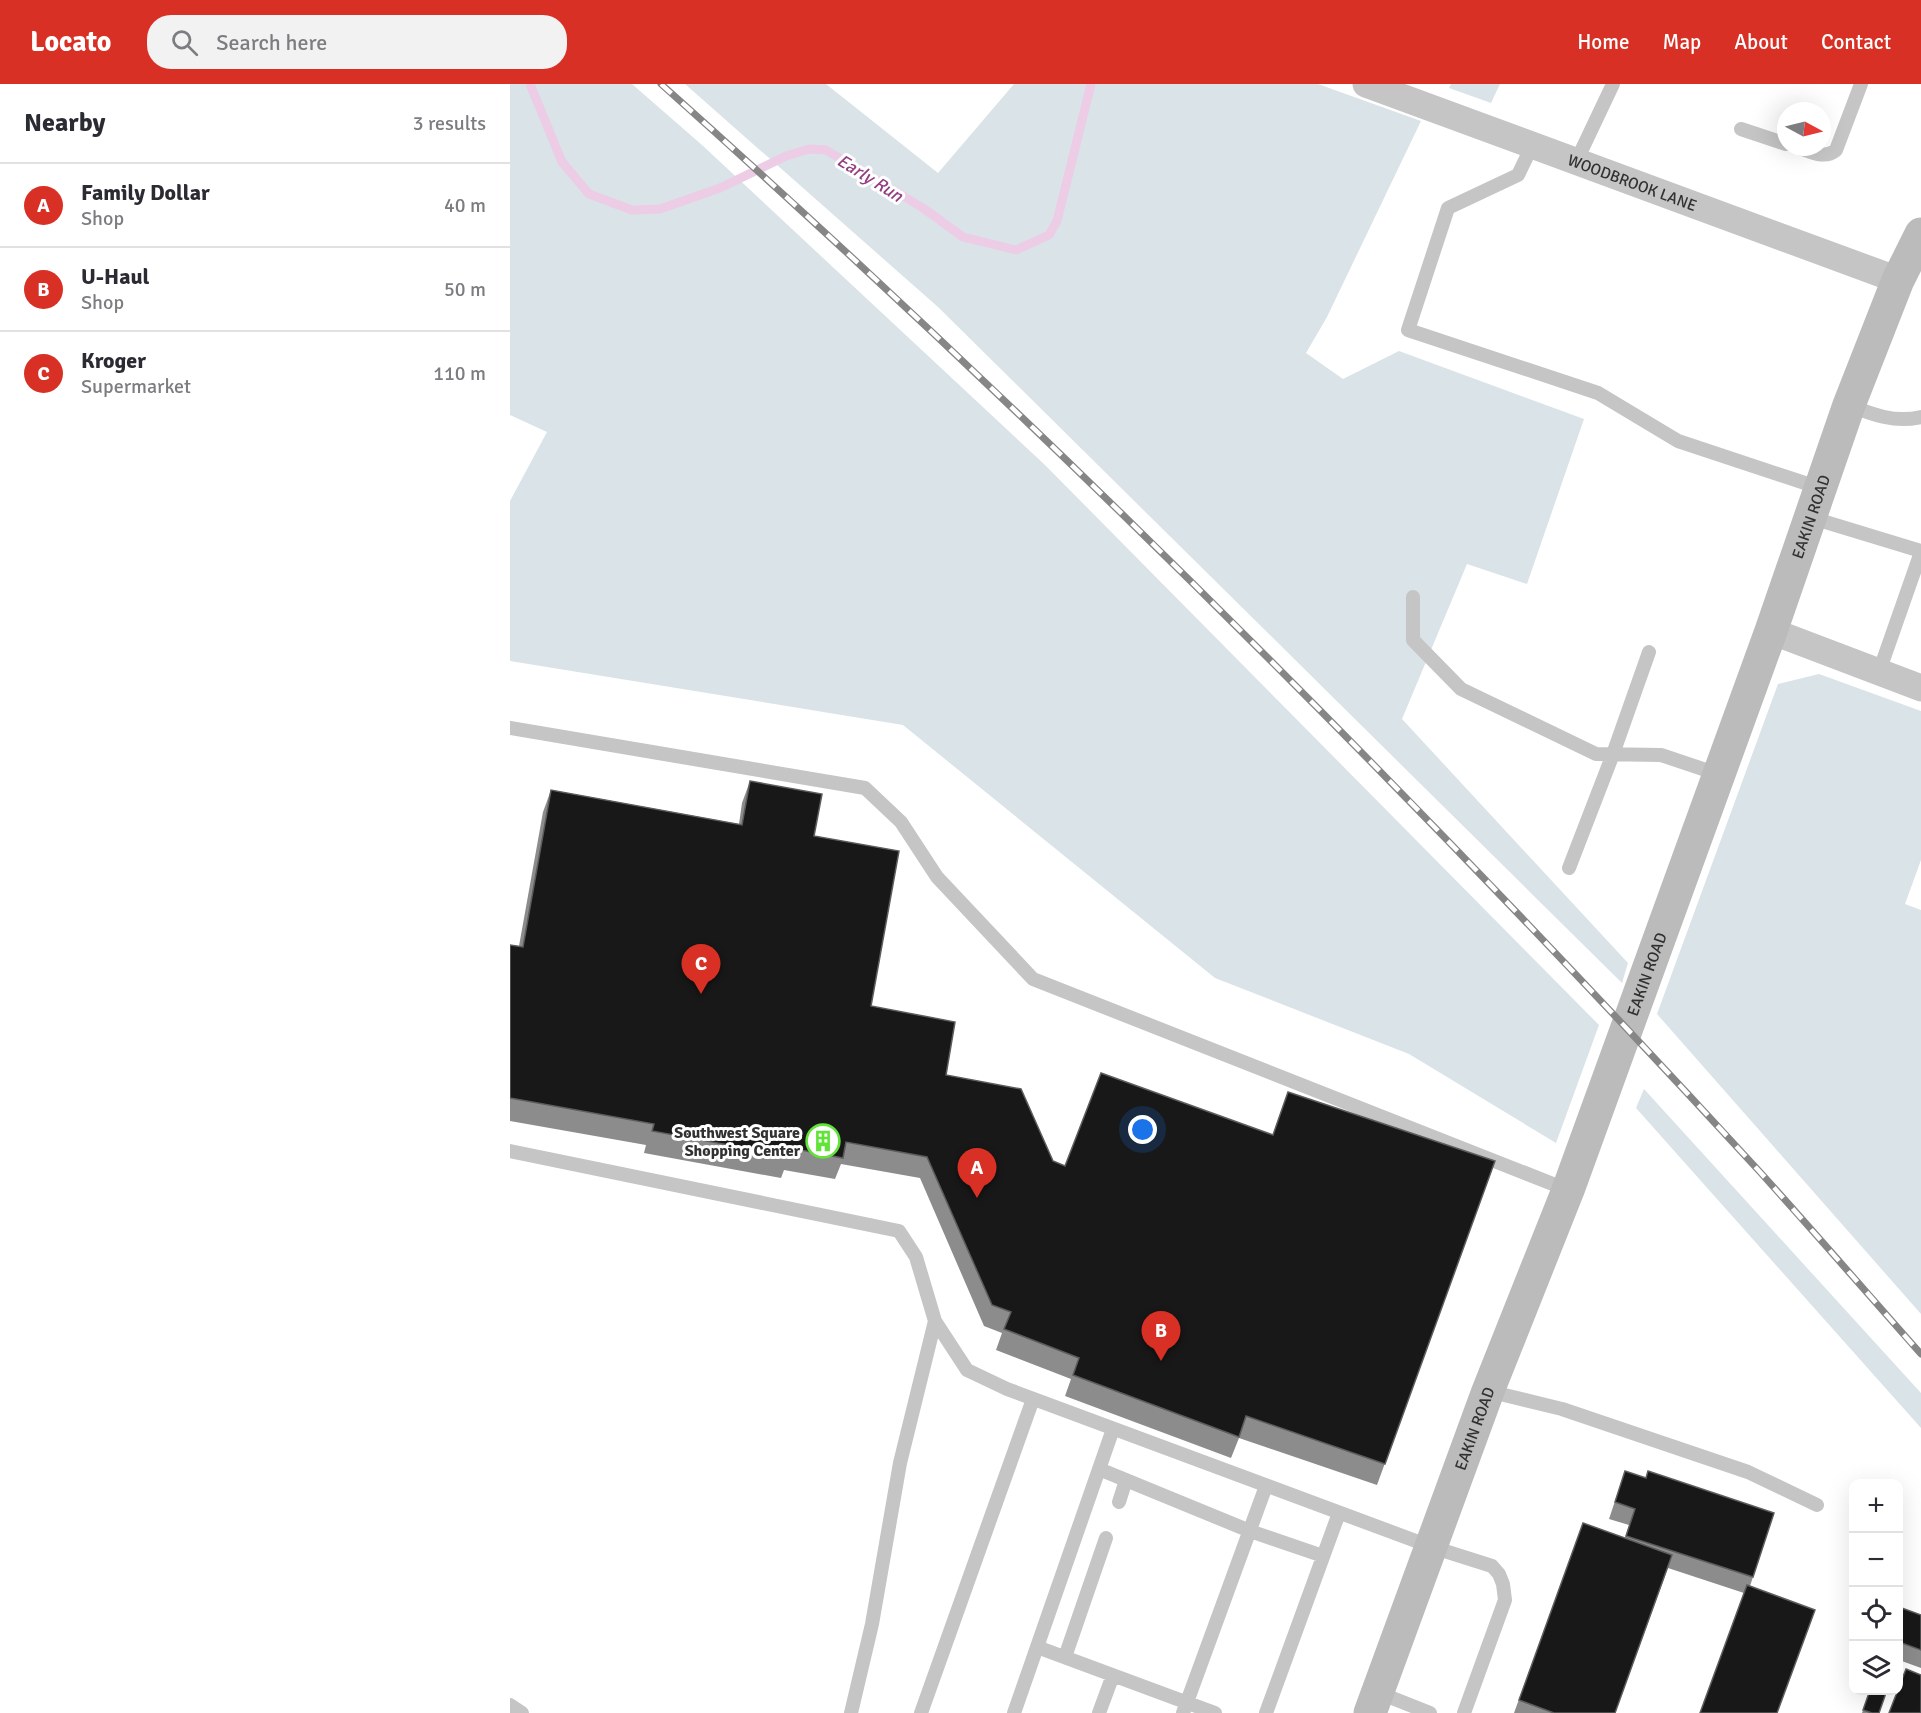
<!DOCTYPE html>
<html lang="en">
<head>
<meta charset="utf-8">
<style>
	:root { --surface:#fff; --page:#f2f2f3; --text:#2b2b33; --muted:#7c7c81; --line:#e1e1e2; --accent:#d93025 }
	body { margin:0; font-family:Signika,sans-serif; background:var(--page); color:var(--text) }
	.controls { position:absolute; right:18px; bottom:18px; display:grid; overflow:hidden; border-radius:12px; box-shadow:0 6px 24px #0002 }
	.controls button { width:54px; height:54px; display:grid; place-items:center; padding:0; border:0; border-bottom:2px solid var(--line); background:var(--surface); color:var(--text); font:30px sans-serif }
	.compass { position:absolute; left:1267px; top:18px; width:54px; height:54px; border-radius:50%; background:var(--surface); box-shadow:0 6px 24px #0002; rotate:97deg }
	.you { position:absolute; left:633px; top:1046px; width:21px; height:21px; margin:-15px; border:4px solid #fff; border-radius:50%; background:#1a73e8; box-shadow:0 0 0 9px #1a73e833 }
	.badge { display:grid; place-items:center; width:39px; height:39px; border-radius:50%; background:var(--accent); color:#fff; font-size:20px; font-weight:700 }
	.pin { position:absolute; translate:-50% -50px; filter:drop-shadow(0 2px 3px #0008) }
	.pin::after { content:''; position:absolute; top:32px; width:21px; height:18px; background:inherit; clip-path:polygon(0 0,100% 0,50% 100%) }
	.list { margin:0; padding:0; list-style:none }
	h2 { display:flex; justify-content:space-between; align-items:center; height:78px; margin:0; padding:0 24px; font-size:26px }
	h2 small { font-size:20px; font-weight:400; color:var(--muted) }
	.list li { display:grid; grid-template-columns:39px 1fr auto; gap:18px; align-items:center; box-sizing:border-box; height:84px; padding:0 24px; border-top:2px solid var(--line) }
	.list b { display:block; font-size:22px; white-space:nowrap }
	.list p { margin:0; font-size:20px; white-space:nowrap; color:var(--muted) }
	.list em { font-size:20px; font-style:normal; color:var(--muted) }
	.icon { flex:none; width:33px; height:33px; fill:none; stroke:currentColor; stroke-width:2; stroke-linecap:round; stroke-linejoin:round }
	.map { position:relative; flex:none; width:1411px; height:1629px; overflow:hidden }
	header { display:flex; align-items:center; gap:36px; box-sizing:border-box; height:84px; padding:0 30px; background:var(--accent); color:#fff }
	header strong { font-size:28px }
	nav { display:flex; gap:33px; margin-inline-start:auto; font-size:21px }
	.search { width:420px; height:54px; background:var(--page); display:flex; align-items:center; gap:15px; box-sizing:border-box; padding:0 21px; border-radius:24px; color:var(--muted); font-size:22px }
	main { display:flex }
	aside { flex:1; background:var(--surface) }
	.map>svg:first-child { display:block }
	.green { fill:#dae3e8 }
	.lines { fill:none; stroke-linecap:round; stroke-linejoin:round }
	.stream { stroke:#edcce6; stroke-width:9 }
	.lane { stroke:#c5c5c5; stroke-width:14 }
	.street { stroke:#c5c5c5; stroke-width:27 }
	.secondary { stroke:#bbb; stroke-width:33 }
	.rail-casing { stroke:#868686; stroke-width:7 }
	.rail { stroke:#fff; stroke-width:4.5; stroke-dasharray:14; stroke-linecap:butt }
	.wall { fill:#8c8c8c }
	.building { fill:#181818; stroke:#5d5d5d; stroke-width:1.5 }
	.labels { text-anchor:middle; stroke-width:6; stroke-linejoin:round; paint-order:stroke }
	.street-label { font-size:16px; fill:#313131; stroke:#fff }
	.poi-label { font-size:16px; font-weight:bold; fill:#313131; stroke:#fff; text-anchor:end }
	.water-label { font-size:18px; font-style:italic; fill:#933f81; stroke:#fff }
</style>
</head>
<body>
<header>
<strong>Locato</strong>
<div class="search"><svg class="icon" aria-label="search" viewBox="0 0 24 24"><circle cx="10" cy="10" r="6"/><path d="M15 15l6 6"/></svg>Search here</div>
<nav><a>Home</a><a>Map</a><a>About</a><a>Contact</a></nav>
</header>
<main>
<aside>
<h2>Nearby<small>3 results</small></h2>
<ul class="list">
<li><span class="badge">A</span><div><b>Family Dollar</b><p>Shop</p></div><em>40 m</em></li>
<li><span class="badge">B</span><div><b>U-Haul</b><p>Shop</p></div><em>50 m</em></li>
<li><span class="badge">C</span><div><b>Kroger</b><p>Supermarket</p></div><em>110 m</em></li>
</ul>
</aside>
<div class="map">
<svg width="1411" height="1629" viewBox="0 0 1411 1629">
	<rect width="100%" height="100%" fill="#fff"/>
	<path class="green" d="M 0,0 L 122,0 L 192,61 L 535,381 L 1089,941 L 1046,1059 L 899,970 L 705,894 L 393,641 L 0,577 L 0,417 L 37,348 L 0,331 Z
		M 175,0 L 316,0 L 428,89 L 504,0 L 808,0 L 911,37 L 817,233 L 796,269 L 833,295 L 889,267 L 1074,335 L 1017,500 L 957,480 L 892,635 L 1118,879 L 1112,899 L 428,223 Z
		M 941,0 L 990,0 L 981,19 L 939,4 Z
		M 1309,590 L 1411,627 L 1411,776 L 1395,820 L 1411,826 L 1411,1230 L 1147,930 L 1268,600 Z
		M 1134,1005 L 1411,1309 L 1411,1344 L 1126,1024 Z"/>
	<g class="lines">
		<path class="stream" d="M 20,0 L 52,78 L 79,110 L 122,126 L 150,125 L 210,104 L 276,72 L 299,65 L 316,66 L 413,124 L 453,153 L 506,166 L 539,151 L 547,137 L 581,0"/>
		<path class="lane" d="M 1231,45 L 1276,60
			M 1022,62 L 1008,91 L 938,124 L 898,246 L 1088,309 L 1168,357 L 1310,404
			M 1287,63 C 1300,67 1314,76 1326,66 L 1351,0
			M 1066,78 L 1103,0
			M 1339,321 C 1363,331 1385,339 1411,333
			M 1299,433 L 1411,467
			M 903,513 L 903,556 L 951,605 L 1086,670 L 1151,671 L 1208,690
			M 1369,588 L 1411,468
			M 0,644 L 355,704 L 391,738 L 427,793 L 523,895 L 1058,1106
			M 1059,784 L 1103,670 L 1139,568
			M 0,1067 L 389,1147 L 406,1173 L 425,1237 L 457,1286 L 497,1305 L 922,1463 L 982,1482 L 989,1490 L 993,1500 L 995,1516 L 954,1629
			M 978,1307 L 1052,1325 L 1238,1388 L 1307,1421
			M 589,1385 L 740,1447 L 813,1472
			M 609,1418 L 616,1396
			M 527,1563 L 705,1629
			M 555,1573 L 596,1454
			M 867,1608 L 920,1629
			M 0,1621 L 12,1629
			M 341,1629 L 362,1540 L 390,1379 L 425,1237
			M 411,1629 L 523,1315
			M 504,1629 L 603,1345
			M 589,1629 L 603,1591
			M 673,1629 L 756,1402
			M 756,1629 L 829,1429"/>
		<g class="street">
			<path id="s1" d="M 856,0 L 1388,196"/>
			<path d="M 1261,547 L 1411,604"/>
		</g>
		<path class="secondary" id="s2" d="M 860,1629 L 978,1307 L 1058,1106 L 1261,547 L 1339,321 L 1388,196 L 1411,150"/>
		<defs>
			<path id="rail" d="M 151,0 C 536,343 901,708 1250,1088 C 1304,1148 1357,1209 1411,1270"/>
		</defs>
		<use href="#rail" class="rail-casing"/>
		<use href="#rail" class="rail"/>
	</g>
	<path class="wall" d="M 240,697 L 304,752 L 361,922 L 436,991 L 543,1077 L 555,1082 L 763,1051 L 985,1077 L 867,1401 L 729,1354 L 721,1374 L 555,1312 L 561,1295 L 486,1266 L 492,1249 L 474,1242 L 410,1094 L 331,1080 L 325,1095 L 274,1086 L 271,1094 L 134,1069 L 136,1061 L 0,1037 L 0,861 L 9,862 L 33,728 L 41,706 L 229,740 L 232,719 Z
		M 1115,1387 L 1136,1394 L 1264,1429 L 1240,1502 L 1234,1509 L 1158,1484 L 1105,1629 L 1004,1629 L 1073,1439 L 1115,1454 L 1119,1441 L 1099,1435 Z
		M 1389,1523 L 1411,1531 L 1411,1584 L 1389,1576 Z
		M 1360,1606 L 1369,1629 L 1352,1629 Z"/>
	<path class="building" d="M 240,697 L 312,710 L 304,752 L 389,767 L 361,922 L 445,938 L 436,991 L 511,1005 L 543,1077 L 555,1082 L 591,989 L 763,1051 L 778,1008 L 985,1077 L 875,1380 L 736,1332 L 729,1353 L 563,1291 L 569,1274 L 494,1245 L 501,1228 L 482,1221 L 417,1073 L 336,1058 L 333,1074 L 281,1064 L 279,1072 L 142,1047 L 144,1040 L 0,1014 L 0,861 L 13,863 L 41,706 L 232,741 Z
		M 1115,1387 L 1136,1394 L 1138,1387 L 1264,1429 L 1243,1493 L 1116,1452 L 1125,1425 L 1105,1418 Z
		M 1073,1439 L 1162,1471 L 1105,1629 L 1044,1629 L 1009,1616 Z
		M 1237,1501 L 1305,1526 L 1267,1629 L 1190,1629 Z
		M 1389,1523 L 1411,1531 L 1411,1566 L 1389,1558 Z
		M 1396,1585 L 1411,1591 L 1411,1629 L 1379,1629 Z
		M 1360,1606 L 1377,1606 L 1369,1629 L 1362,1629 L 1353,1626 Z"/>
	<defs>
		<symbol id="building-ring" viewBox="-11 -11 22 22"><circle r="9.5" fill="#fff" stroke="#61e338" stroke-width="1.5"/><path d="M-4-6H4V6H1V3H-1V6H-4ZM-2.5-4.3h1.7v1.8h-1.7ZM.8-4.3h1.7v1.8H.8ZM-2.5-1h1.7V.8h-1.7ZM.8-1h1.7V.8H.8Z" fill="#61e338"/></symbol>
	</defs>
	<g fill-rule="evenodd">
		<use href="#building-ring" x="294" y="1038" width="38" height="38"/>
	</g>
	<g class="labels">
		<g class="street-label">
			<text dy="6" stroke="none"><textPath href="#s1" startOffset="284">WOODBROOK LANE</textPath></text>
			<text dy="6" stroke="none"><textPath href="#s2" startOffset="1275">EAKIN ROAD</textPath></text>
			<text dy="6" stroke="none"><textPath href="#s2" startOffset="789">EAKIN ROAD</textPath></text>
			<text dy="6" stroke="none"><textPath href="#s2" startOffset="303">EAKIN ROAD</textPath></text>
		</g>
		<g class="poi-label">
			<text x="290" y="1054">Southwest Square<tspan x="290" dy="18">Shopping Center</tspan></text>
		</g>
		<g class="water-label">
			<text transform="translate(360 94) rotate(32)" y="6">Early Run</text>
		</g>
	</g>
</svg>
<div class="controls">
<button>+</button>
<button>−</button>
<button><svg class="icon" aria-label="locate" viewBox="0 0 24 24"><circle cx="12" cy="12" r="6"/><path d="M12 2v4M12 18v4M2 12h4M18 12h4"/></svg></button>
<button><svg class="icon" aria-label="layers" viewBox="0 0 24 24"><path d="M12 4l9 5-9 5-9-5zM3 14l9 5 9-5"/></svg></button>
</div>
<svg class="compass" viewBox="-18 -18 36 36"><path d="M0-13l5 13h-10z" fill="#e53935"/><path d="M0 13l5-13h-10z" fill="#7c7c81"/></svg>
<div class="you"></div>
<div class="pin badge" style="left:467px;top:1114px">A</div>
<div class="pin badge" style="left:651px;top:1277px">B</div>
<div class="pin badge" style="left:191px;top:910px">C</div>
</div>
</main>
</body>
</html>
